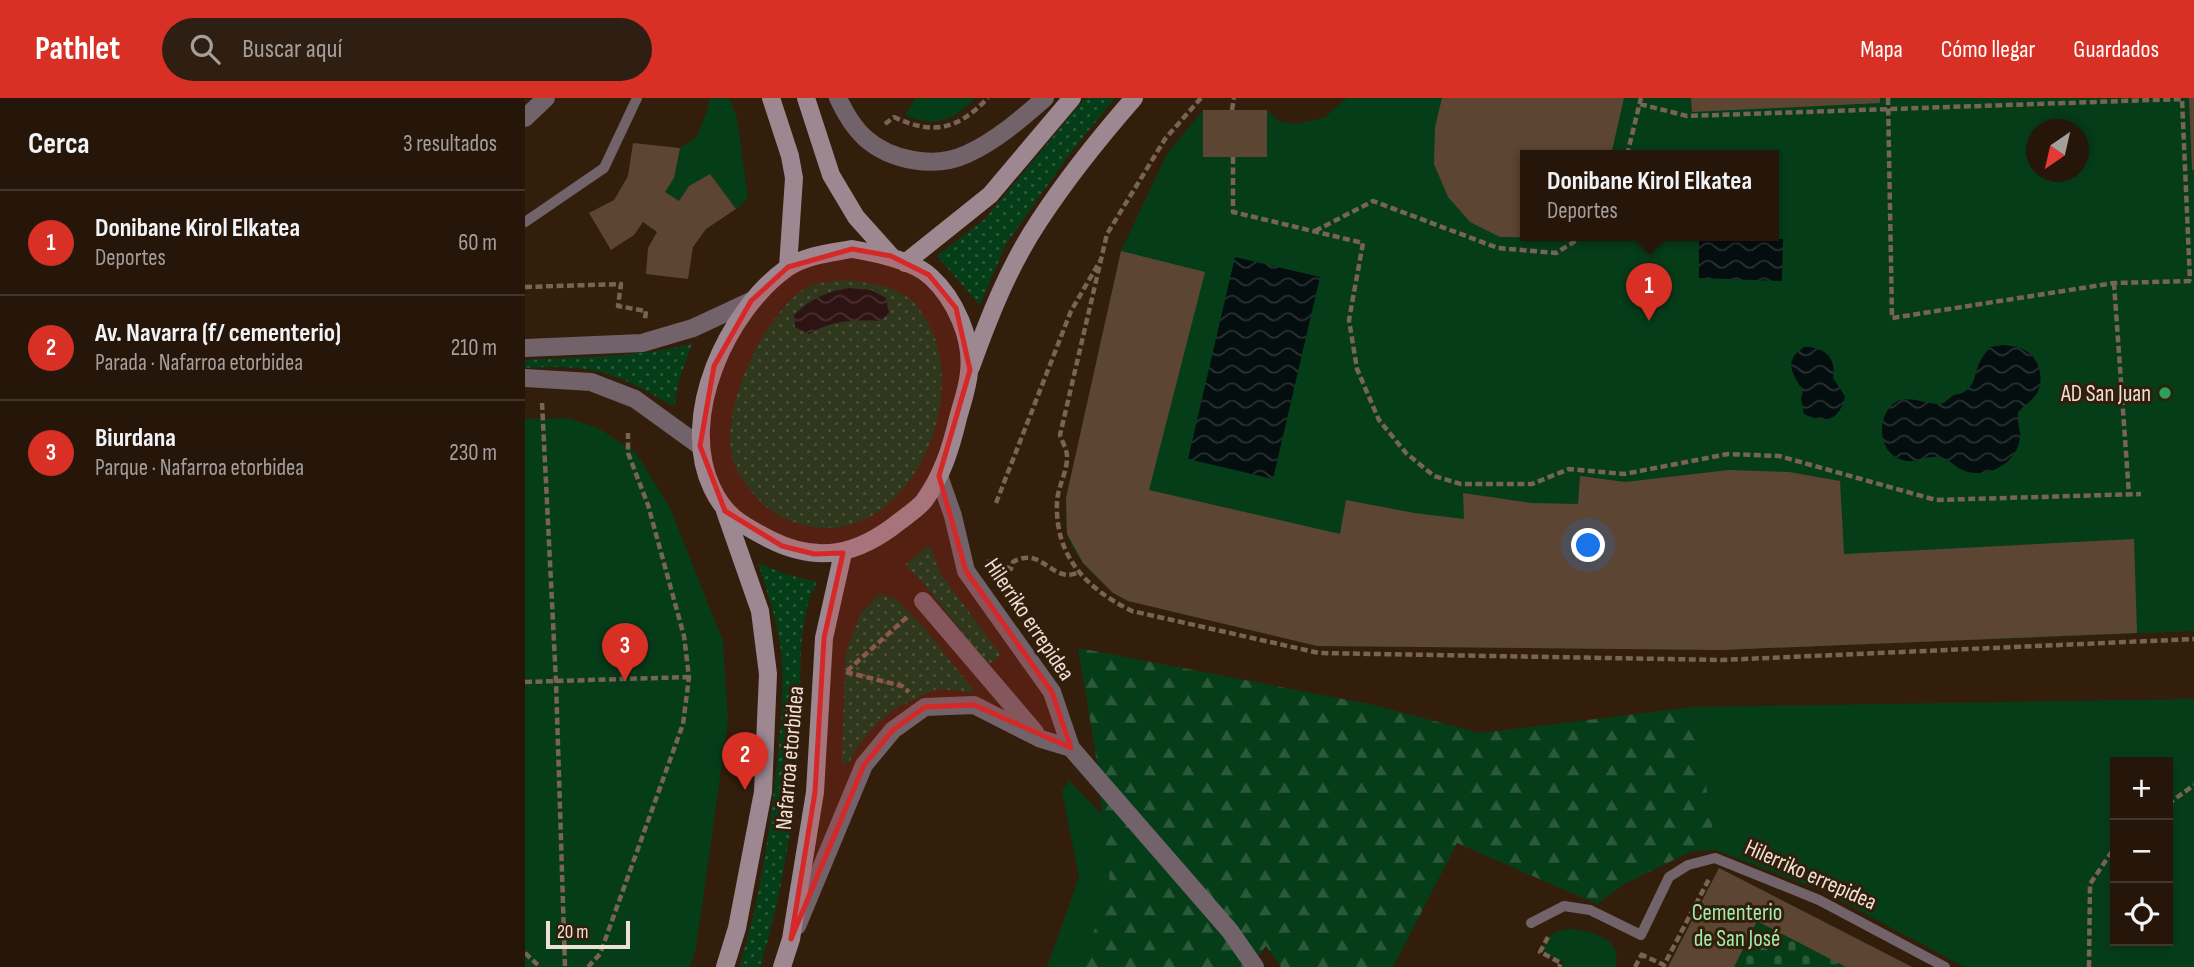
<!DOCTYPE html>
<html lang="es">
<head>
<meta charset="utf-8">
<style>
	:root { --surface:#261609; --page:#2e1f12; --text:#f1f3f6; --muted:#a49f9c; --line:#42352a; --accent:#d93025 }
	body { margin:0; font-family:"Sofia Sans Condensed",sans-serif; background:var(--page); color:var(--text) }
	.controls { position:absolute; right:21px; bottom:21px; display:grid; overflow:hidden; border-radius:0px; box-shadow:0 4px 10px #0003 }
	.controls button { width:63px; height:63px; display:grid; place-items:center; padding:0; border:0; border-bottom:2px solid var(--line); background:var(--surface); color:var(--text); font:35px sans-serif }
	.compass { position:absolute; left:1501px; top:21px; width:63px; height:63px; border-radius:50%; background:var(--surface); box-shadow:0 4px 10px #0003; rotate:214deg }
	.scale { position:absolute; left:21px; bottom:18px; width:84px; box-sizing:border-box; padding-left:7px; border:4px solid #efe0d5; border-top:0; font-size:19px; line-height:24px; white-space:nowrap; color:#efe0d5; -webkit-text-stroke:5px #331e0c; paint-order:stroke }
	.you { position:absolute; left:1064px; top:448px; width:24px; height:24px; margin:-18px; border:5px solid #fff; border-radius:50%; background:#1a73e8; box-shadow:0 0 0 10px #1a73e833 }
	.badge { display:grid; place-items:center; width:46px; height:46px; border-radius:50%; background:var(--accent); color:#fff; font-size:23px; font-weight:700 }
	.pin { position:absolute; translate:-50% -58px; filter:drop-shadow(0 2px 4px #0008) }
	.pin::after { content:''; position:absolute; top:37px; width:24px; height:21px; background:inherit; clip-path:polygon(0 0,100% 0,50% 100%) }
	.popup { position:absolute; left:995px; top:52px; width:259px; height:91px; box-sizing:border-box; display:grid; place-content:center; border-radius:0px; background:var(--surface); filter:drop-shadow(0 2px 5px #0005); font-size:23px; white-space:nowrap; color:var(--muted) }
	.popup b { font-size:26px; color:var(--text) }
	.popup::after { content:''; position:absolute; left:50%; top:100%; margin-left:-14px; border:14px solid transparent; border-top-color:var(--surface) }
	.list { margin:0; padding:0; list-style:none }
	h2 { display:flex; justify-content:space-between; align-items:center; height:91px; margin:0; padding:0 28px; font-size:30px }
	h2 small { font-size:23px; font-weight:400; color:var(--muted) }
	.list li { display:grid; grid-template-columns:46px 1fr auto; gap:21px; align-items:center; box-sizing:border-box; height:105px; padding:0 28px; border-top:2px solid var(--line) }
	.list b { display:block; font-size:26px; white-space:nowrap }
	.list p { margin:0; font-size:23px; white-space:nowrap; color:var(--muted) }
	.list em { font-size:23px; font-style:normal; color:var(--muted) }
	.icon { flex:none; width:38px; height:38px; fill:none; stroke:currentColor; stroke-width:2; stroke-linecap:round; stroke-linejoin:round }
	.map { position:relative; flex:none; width:1669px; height:869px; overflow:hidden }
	header { display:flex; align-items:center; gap:42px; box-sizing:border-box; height:98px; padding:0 35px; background:var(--accent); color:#fff }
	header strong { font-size:33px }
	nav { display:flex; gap:38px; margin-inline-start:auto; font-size:24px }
	.search { width:490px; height:63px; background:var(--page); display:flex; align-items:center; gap:18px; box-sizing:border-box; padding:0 24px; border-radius:38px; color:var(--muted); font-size:26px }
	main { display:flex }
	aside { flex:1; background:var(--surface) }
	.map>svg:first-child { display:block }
	.green { fill:#063d19; fill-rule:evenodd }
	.forest { fill:url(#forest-firs) }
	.cemetery { fill:url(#cemetery-stones) }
	.garden { fill:url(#garden-dots) }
	.water { fill:url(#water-waves) }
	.building { fill:#5d4533 }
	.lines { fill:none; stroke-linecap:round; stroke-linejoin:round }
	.path { stroke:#776455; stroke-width:4.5; stroke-dasharray:7 3.5; stroke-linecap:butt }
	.service { stroke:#716369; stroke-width:10 }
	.minor { stroke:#716369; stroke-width:18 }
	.tertiary { stroke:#716369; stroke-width:18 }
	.secondary { stroke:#9d8791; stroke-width:18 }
	.marked { fill:#d62828; fill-opacity:0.2; stroke:#d62828; stroke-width:5; stroke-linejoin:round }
	.leisure-dot { fill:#2e9e5b; stroke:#331e0c; stroke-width:2.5 }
	.labels { text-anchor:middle; stroke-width:6; stroke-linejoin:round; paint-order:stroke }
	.poi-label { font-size:23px; fill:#efe0d5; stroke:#331e0c; text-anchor:end }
	.street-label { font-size:23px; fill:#efe0d5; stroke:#331e0c }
	.park-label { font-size:23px; fill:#9dedad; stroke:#331e0c }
</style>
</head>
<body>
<header>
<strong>Pathlet</strong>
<div class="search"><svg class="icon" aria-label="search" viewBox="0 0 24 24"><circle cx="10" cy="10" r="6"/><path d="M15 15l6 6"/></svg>Buscar aquí</div>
<nav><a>Mapa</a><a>Cómo llegar</a><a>Guardados</a></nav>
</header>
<main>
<aside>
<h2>Cerca<small>3 resultados</small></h2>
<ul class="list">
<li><span class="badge">1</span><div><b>Donibane Kirol Elkatea</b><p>Deportes</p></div><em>60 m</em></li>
<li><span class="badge">2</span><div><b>Av. Navarra (f/ cementerio)</b><p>Parada · Nafarroa etorbidea</p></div><em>210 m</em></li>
<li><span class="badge">3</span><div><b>Biurdana</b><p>Parque · Nafarroa etorbidea</p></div><em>230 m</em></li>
</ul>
</aside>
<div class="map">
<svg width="1669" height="869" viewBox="0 0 1669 869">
	<defs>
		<pattern id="forest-firs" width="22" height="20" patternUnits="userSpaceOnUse" patternTransform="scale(1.75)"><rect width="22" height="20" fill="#063d19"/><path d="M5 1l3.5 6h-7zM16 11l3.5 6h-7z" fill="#2b593a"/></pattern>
		<pattern id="cemetery-stones" width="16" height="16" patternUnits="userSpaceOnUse" patternTransform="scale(1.75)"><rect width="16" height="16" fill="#063d19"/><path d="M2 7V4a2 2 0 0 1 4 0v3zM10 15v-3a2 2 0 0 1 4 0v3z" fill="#2b593a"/></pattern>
		<pattern id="garden-dots" width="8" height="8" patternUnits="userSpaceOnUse" patternTransform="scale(1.75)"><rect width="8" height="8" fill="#063d19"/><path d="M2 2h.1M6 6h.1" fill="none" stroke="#2b593a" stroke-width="1.8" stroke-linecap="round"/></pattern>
		<pattern id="water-waves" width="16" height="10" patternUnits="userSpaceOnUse" patternTransform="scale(1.75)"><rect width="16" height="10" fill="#040e0f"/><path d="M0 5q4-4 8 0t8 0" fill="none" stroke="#293131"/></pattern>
	</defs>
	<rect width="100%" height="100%" fill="#331e0c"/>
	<path class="green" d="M 185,0 L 204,0 L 212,20 L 223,100 L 211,111 L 185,76 L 164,88 L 154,103 L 140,94 L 149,80 L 155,50 L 171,40 L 182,13 Z
		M 390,0 L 450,0 C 428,23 411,30 380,17 Z
		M 822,0 L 1669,0 L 1669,533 L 1196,552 L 792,548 L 603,503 C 581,491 546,459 542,434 C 540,423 541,411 541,400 L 596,153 L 642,56 L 678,12 L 742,12 L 754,23 L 771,26 L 799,20 ZM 1512,32 L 1554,32 L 1554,74 L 1512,74 ZM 1000,57 L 1248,57 L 1248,137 L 1000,137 Z
		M 44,320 L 75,331 L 111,355 L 145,410 L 198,543 L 203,623 L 171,850 L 165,869 L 0,869 L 0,321 Z
		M 1669,601 L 1669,869 L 1439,869 L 1300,794 L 1191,752 L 1169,609 ZM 1590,664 L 1643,664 L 1643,843 L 1590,843 Z
		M 544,682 L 578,718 L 585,786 L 557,869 L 522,869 L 554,779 L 537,693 Z
		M 1047,831 C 1069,833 1097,841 1091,869 L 1036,869 L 1038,864 L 1017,853 C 1026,836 1026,833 1047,831 Z"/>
	<path class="forest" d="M 553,550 L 844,606 L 955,635 L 1169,609 L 1191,752 L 1167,753 L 1099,786 L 1072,806 L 932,745 L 868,869 L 756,869 L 741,848 L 725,869 L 557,869 L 585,786 L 570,651 Z"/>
	<path class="cemetery" d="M 1194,770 L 1387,869 L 1143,869 Z"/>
	<path class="garden" d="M 560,0 L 590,0 L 546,54 L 481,146 L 455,207 L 412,158 L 460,121 Z
		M 318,182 C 342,184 368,187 388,203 C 393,207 396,215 400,220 C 450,296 383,450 283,428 C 248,420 233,405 214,376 C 184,328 237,216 282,189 C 291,184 307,184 318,182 Z
		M 167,246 L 154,282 L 149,308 C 131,299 113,287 94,280 C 64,268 32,268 0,270 L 0,262 C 57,259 112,259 167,246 Z
		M 401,449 L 406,450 L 416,476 L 476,557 L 463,567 L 400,487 L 380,467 Z
		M 233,465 L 260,476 L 292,484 C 267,530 279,600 274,653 C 268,726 257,798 235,869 L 214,869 C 234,806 244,741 251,675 C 255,638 259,601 257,563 C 255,530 243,497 233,465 Z
		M 354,496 L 370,500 L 397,527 L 450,594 L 412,591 L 371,610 L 351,626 L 333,648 L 324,665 L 317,666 L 320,557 L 336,515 Z"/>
	<path class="water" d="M 1174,139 L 1258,141 L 1257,183 L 1174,180 Z
		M 710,159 L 795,179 L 748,381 L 663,361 Z
		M 324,190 L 346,192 L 361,200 L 364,215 L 355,223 C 329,222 307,222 284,236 L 270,229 L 269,217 C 286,201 300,194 324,190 Z
		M 1478,247 C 1483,248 1490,248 1495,250 C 1512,255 1520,277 1513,293 C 1509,302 1499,307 1493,314 C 1492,322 1494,327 1495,335 C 1496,362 1467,380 1443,374 C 1432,372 1424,360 1415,359 C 1402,357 1390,366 1377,362 C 1357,356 1352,330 1362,313 C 1375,293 1392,304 1411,306 C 1420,307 1422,301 1429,297 C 1432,296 1436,296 1439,294 C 1452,286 1449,273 1456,262 C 1458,257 1462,253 1466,249 Z
		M 1279,249 C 1299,249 1312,259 1308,280 L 1320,298 C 1315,323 1300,326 1279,316 L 1276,300 L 1278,293 C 1268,276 1257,264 1279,249 Z"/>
	<path class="building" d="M 917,0 L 1099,0 L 1086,57 L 1000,57 L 1000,139 L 975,139 L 945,124 L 923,99 L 909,66 L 910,29 Z
		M 1166,0 L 1355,0 L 1355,5 L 1167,14 Z
		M 1664,0 L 1669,0 L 1669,72 L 1667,72 Z
		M 678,12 L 742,12 L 742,59 L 678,59 Z
		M 108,45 L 155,50 L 149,80 L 140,94 L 154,103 L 164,88 L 185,76 L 211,111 L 181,131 L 168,149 L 163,181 L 121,176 L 123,150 L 132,134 L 118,124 L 109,137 L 86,152 L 64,115 L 89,102 L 103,78 Z
		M 596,153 L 680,174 L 624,392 L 815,436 L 821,402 L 889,415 L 939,421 L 938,395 L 1006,405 L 1053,406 L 1055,378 L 1100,384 L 1204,372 L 1264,374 L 1315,383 L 1319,456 L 1609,441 L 1612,535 L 1196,552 L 792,548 L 603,503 L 588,495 L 558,465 L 542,436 L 541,400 Z
		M 1194,770 L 1387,869 L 1321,869 L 1232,823 L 1209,869 L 1143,869 Z"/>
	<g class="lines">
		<path class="path" d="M 676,0 L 640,41 L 582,136 L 535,337 C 537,343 542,352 542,358 C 543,373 532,390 532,405 C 530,459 562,491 607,513 L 794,555 L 1197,562 L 1669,541
			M 1363,0 L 1367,220 L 1589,185 L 1669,183
			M 1115,6 L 1162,18 L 1657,1 L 1665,183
			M 707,12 L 709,0
			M 360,26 L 369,19 C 409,38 433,31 463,0
			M 1102,57 L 1116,0
			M 708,59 L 708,114 L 838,145 L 824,222 L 832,271 L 854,322 L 881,355 L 909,378 L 936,386 L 1007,386 L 1044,371 L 1099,376 L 1203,356 L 1254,358 L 1411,402 L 1616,396
			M 790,133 L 848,103 L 973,150 L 1031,155 L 1060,137
			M 1589,185 L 1604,397
			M 0,189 L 96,186 L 93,208 L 121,213 L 120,221
			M 17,305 L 31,584 L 40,869
			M 471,405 L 546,213 L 575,163
			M 462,464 L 469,463 L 486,471 L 488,464 C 513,450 521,474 542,477 C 545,477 549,476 553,475
			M 322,573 L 382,519
			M 321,574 L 377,588 L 384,594
			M 0,584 L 164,579
			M 1643,706 L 1669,687
			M 1023,839 L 1015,854 L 1036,865 L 1034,869
			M 0,855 L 15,869
			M 1115,856 L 1139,867 L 1184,781
			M 63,869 L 75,856 L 158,626 L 164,579 L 159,538 L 123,407 L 103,355 L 103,335
			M 1110,869 L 1117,856
			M 1564,869 L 1565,786 L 1590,749"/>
		<path class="service" d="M 0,124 L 79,70 L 112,0
			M 1006,825 L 1039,808 L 1065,812 L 1116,837 L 1144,779 L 1163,767 L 1190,760 L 1294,802 L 1420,869"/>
		<path class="minor" d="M 0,20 L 21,0
			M 414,378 L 428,418 L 441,473 L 527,594 L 546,650 L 705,833 L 730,869
			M 398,503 L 510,634
			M 272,828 L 339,667 L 368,632 L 400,609 L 449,607 L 516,641 L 546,650"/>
		<path class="tertiary" d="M 313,0 C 319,13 329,30 340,40 C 366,63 410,71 442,56 C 471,43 496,21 520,0
			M 0,250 L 117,245 L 168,230 L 226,203
			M 0,280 L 66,284 L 110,301 L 175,348"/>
		<path class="secondary" d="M 246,0 L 265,58 L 269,80 L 263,169
			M 281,0 L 306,77 L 331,119 L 366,158
			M 327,151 C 350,155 388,162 406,179 C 430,201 448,241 444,274 C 443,289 437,305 433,320 C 426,350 417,378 399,403 C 393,410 383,417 375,423 C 333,457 293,466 244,441 C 217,427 200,418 187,390 C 153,319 202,213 262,170 C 281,157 305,155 327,151 Z
			M 380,165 L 465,97 L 547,0
			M 446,269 C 464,219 484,168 514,123 C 542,80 575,39 609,0
			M 200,413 L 235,513 L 243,576 L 238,694 L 212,830 L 200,869
			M 257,869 L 266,841 L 290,694 L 299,540 L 318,455"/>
	</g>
	<path class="marked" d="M 327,151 L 366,158 L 404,177 L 431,210 L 445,272 L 414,378 L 441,473 L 527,594 L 546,650 L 449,607 L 400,609 L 368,632 L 339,667 L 266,841 L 290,694 L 299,540 L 318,455 L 289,456 L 257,448 L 200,413 L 175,348 L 189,268 L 226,203 L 263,169 Z"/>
	<circle class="leisure-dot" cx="1640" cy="295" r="7"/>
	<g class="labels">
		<g class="poi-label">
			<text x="1626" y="303">AD San Juan</text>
		</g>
		<g class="street-label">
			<text transform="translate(505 521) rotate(56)" y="8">Hilerriko errepidea</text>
			<text transform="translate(264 660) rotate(-85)" y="8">Nafarroa etorbidea</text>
			<text transform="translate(1286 776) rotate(24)" y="8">Hilerriko errepidea</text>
		</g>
		<g class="park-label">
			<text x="1212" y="822">Cementerio<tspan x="1212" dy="26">de San José</tspan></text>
		</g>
	</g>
</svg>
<div class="controls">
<button>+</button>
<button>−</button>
<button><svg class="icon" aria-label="locate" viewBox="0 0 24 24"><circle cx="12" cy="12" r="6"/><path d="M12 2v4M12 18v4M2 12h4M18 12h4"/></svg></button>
</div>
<svg class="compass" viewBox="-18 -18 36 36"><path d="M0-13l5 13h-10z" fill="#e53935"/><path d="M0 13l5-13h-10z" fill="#a49f9c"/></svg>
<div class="scale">20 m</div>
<div class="you"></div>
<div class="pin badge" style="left:1124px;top:223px">1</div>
<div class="popup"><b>Donibane Kirol Elkatea</b>Deportes</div>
<div class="pin badge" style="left:220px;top:692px">2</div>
<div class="pin badge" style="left:100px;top:583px">3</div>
</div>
</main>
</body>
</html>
